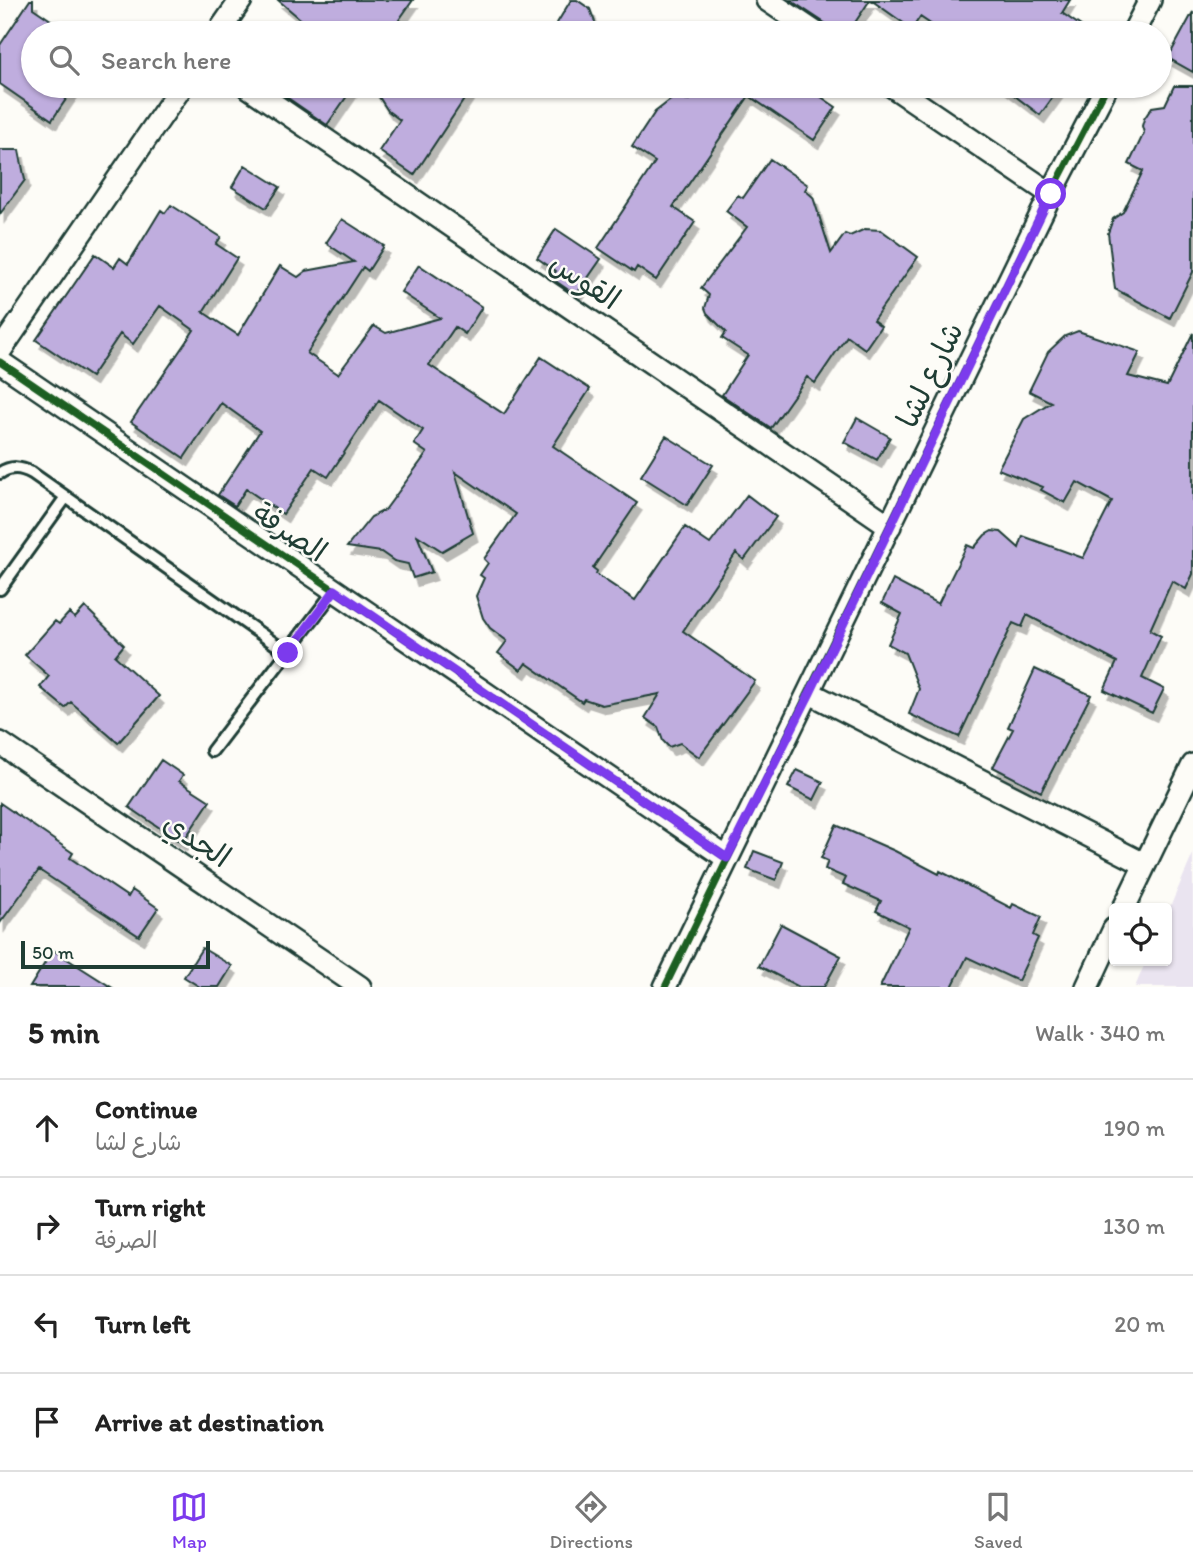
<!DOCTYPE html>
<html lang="en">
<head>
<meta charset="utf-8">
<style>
	:root { --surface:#fff; --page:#f6f6f6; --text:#222; --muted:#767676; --line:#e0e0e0; --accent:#7c3aed }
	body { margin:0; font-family:Itim,"Playpen Sans Arabic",sans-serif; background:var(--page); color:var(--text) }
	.controls { position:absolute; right:21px; bottom:21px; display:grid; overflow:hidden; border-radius:7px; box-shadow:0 2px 5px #0004 }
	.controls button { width:63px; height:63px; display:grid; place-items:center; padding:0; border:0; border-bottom:2px solid var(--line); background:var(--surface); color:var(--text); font:35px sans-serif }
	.scale { position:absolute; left:21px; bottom:18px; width:189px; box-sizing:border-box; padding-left:7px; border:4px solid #1f3d34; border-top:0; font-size:19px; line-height:24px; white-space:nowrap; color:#1f3d34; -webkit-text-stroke:5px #fdfcf7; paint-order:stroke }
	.stop { position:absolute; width:21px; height:21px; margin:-16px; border:5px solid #7c3aed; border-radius:50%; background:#fff }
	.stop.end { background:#7c3aed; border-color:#fff; box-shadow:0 2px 7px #0008 }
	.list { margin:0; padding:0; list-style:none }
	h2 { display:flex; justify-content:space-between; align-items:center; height:91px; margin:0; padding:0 28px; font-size:30px }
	h2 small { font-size:23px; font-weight:400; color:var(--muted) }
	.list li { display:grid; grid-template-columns:46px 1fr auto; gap:21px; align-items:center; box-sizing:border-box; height:98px; padding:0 28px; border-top:2px solid var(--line) }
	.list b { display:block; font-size:26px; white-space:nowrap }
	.list p { margin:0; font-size:23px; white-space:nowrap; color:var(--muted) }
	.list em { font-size:23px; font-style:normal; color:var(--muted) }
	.icon { flex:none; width:38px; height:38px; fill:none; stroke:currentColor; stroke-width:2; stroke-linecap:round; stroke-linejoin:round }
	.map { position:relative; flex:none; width:1193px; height:987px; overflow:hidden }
	.search { position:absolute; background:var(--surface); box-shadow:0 2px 5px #0004; left:21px; right:21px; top:21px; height:77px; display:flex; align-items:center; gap:18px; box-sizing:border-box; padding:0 24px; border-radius:38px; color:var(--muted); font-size:26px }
	.sheet { height:483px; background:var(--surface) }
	nav { display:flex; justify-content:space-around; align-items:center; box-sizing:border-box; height:98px; border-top:2px solid var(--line); background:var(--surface); font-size:19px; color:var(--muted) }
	nav a { display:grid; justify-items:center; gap:4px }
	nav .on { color:var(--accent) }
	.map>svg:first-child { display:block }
	.built { fill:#eae4f0 }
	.building { fill:#bfadde; stroke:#1f3d34; stroke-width:2; filter:url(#shadow) }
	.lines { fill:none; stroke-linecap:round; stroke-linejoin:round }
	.lane-casing { stroke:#1f3d34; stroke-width:16 }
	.street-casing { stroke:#1f3d34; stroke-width:26 }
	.lane { stroke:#fdfcf7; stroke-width:10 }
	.street { stroke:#fdfcf7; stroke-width:21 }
	.cycleway-casing { stroke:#fdfcf7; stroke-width:11 }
	.cycleway { stroke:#1b5e20; stroke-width:7 }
	.route { stroke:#7c3aed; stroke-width:9 }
	.labels { text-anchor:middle; stroke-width:5; stroke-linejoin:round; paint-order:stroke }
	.street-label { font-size:30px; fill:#1f3d34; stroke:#fdfcf7 }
</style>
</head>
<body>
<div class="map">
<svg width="1193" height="987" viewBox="0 0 1193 987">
	<defs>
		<filter id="shadow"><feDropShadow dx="4.5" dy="8" stdDeviation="0" flood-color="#0004"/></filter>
	</defs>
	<rect width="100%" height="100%" fill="#fdfcf7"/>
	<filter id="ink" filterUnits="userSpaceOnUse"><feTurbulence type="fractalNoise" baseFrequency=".0143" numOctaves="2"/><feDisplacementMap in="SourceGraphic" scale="14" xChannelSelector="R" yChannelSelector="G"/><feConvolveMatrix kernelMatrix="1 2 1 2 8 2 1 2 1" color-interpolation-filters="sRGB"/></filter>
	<g filter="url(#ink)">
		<path class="built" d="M 1193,854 L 1193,987 L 1135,987 L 1146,961 L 1167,961 L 1167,914 Z"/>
		<path class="building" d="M 30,0 L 33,0 L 33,8 L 70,33 L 33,33 L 33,86 L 75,86 L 52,120 L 0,84 L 0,45 Z
			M 278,0 L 413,0 L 399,20 L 420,33 L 306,33 L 304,22 Z
			M 571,0 L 577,0 L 590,9 L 599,33 L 551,33 Z
			M 790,0 L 870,0 L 848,33 L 840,33 Z
			M 871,0 L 1070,0 L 1062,13 L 1091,33 L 944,33 L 920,17 L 912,29 Z
			M 1193,12 L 1193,72 L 1168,58 Z
			M 287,86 L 354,86 L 327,125 L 282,94 Z
			M 372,86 L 473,86 L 414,175 L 379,151 L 400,120 L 388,111 Z
			M 698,86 L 805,86 L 836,107 L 814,140 L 749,96 L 673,207 L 695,222 L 656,280 L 637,267 L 634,272 L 598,248 L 655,162 L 632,147 L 655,112 L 673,98 L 690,100 Z
			M 1002,86 L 1061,86 L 1040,115 Z
			M 1174,86 L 1193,86 L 1193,272 L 1170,318 L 1115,289 L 1108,233 L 1113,219 L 1123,212 L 1143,171 L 1129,164 L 1144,133 L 1142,126 L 1144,119 L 1152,107 L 1165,105 Z
			M 0,150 L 19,150 L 25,180 L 0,214 Z
			M 770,159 L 808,185 L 805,190 L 813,197 L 831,253 L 845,234 L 850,236 L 865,229 L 881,230 L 918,257 L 873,320 L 881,326 L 865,349 L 847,336 L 815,383 L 807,377 L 771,428 L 722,395 L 748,355 L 722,338 L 726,332 L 707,313 L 705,308 L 709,295 L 701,288 L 747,227 L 726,211 L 738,195 L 743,198 Z
			M 245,165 L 280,187 L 266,208 L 232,187 Z
			M 171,205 L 221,237 L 216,244 L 237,258 L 203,312 L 238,335 L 280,266 L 298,277 L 306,271 L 354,262 L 326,243 L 342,219 L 384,246 L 368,271 L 363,267 L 307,353 L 338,374 L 374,326 L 386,333 L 440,318 L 401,292 L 419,265 L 482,307 L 465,334 L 455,327 L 429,365 L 504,414 L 541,357 L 590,389 L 553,446 L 637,503 L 593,568 L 597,571 L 596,574 L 635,600 L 685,527 L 710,544 L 747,495 L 776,517 L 744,560 L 736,553 L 683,631 L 755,681 L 699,757 L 680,743 L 669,747 L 663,741 L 658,727 L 645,718 L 660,694 L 602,705 L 584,699 L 582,702 L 526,663 L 521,670 L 498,653 L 507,641 L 490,628 L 483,618 L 476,596 L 484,578 L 480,575 L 488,563 L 484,559 L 516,514 L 455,472 L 473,533 L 442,551 L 417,535 L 432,572 L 413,578 L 408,564 L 394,561 L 381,552 L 347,547 L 371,517 L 385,510 L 427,453 L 414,444 L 423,430 L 379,400 L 328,477 L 314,468 L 283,514 L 246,489 L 235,506 L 218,495 L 260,431 L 221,403 L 184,458 L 131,422 L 194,330 L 160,306 L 133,344 L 120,334 L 91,377 L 36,340 L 95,254 L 114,267 L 120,258 L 128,264 L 161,210 L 165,213 Z
			M 556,229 L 601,259 L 576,295 L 551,278 L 556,271 L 537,258 Z
			M 1078,331 L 1140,352 L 1128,376 L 1167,386 L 1193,333 L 1193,574 L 1186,589 L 1172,581 L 1150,630 L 1161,636 L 1142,678 L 1164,689 L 1152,713 L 1104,690 L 1117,662 L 1027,615 L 1022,627 L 1013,623 L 959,737 L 909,714 L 919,689 L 905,653 L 888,644 L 902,614 L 882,603 L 893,580 L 938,604 L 967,545 L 974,548 L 985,535 L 992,531 L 1001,532 L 1019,548 L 1023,536 L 1083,558 L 1112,501 L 1077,482 L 1065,503 L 1041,490 L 1043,487 L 998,469 L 1024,419 L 1051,402 L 1029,391 L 1048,352 L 1065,336 Z
			M 857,418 L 890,437 L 877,460 L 844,442 Z
			M 666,436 L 713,465 L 687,505 L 641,476 Z
			M 85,607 L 124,645 L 115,656 L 159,696 L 118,743 L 71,702 L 65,708 L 40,687 L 49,676 L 25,655 L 55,621 L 59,624 L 69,613 L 75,618 Z
			M 1035,669 L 1091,695 L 1041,792 L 993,767 L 1013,729 L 1008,727 Z
			M 161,760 L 183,775 L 179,781 L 210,801 L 182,843 L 129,807 Z
			M 797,770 L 823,782 L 814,800 L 788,787 Z
			M 0,803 L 73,853 L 70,858 L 128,897 L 132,890 L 158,908 L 139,936 L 39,870 L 0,923 Z
			M 836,825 L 895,851 L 939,874 L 940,871 L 1011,908 L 1013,904 L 1041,917 L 1033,935 L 1038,938 L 1018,981 L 967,957 L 952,987 L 880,987 L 909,927 L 876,911 L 881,901 L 843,884 L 846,878 L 825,869 L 828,861 L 821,858 Z
			M 754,851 L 783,862 L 776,880 L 747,869 Z
			M 781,924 L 841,956 L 824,987 L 799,987 L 759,966 Z
			M 202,948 L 232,966 L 219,987 L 200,987 L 184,977 Z
			M 53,950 L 111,987 L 30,987 Z"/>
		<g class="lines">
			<defs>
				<path id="lane" d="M 0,473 C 11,466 20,467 32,473 L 288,653
					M 0,589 L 66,497
					M 212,751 L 335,590"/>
				<path id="street" d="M 767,0 L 816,33
					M 218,33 L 241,0
					M 1133,33 L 1150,0
					M 247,86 L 890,526
					M 892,86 L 1051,194
					M 0,351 L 182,86
					M 0,362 L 727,858
					M 810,693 L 1144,864
					M 0,743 L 360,987
					M 1124,908 L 1193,765
					M 665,987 L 1051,194 L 1107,86
					M 1087,987 L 1114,929"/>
			</defs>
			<use href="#lane" class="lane-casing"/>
			<use href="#street" class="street-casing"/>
			<use href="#lane" class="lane"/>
			<use href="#street" class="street"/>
			<defs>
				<path id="cycleway" d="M 0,362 L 727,858
					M 665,987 L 1051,194 L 1107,86"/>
			</defs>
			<use href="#cycleway" class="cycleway-casing"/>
			<use href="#cycleway" class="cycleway"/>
		</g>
	</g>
	<g class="lines" filter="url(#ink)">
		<path class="route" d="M 288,653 L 335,590 L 727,858 L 810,693 L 1051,194"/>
	</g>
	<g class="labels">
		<g class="street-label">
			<text transform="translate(585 281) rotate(34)" y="10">القوس</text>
			<text transform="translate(930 375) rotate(-64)" y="10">شارع لشا</text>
			<text transform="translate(290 532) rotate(34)" y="10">الصرفة</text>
			<text transform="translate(197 840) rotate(34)" y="10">الجدي</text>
		</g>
	</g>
</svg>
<div class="controls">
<button><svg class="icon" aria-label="locate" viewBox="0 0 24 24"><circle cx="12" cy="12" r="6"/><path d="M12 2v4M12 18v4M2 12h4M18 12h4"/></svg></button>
</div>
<div class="scale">50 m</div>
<div class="stop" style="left:1051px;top:194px"></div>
<div class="stop end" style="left:288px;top:653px"></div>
<div class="search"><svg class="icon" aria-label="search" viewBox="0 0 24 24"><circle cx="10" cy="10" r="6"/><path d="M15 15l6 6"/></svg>Search here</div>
</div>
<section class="sheet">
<h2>5 min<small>Walk · 340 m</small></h2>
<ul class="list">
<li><svg class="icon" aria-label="ahead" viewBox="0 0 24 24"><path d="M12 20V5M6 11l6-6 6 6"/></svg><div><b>Continue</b><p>شارع لشا</p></div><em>190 m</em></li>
<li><svg class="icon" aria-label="right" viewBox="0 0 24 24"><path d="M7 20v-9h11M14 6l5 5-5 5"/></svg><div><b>Turn right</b><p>الصرفة</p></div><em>130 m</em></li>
<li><svg class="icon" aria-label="left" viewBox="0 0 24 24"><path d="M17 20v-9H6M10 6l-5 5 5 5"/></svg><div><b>Turn left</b></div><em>20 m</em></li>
<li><svg class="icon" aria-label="arrive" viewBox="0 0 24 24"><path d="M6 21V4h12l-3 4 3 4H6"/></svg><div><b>Arrive at destination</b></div></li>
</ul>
</section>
<nav>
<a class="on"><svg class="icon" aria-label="map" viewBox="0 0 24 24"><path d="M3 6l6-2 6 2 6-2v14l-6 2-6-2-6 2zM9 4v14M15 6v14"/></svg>Map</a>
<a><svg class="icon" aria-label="directions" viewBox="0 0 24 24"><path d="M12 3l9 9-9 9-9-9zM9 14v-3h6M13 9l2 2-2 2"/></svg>Directions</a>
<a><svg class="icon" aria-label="saved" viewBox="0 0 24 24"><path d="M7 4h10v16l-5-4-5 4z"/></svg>Saved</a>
</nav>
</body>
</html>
